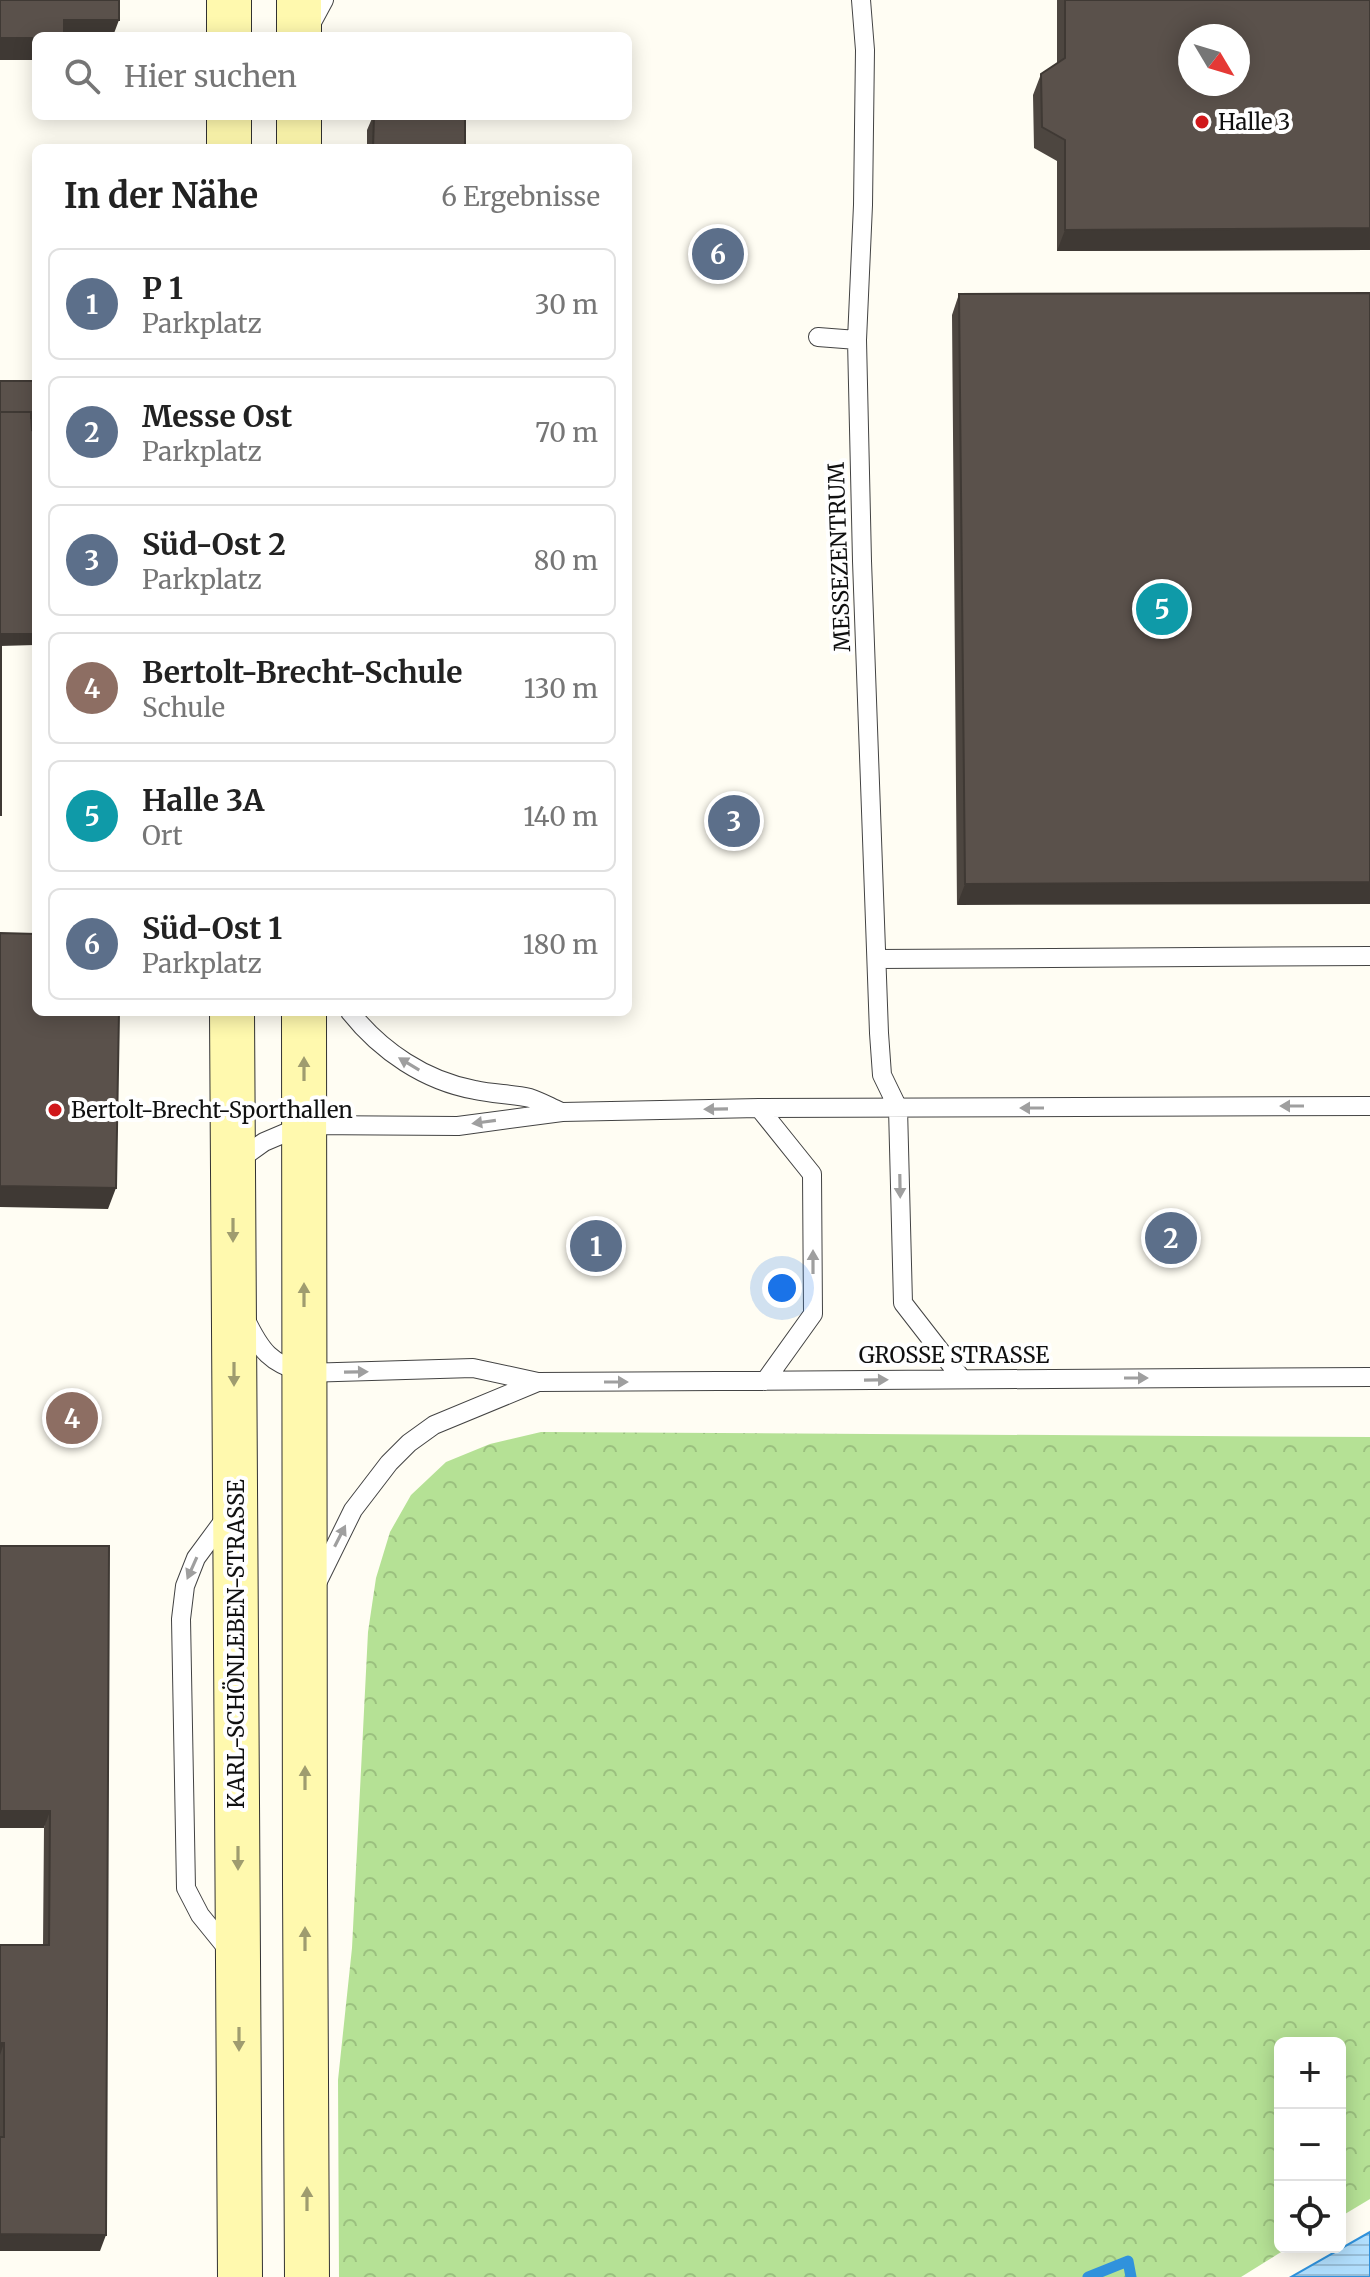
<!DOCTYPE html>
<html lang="de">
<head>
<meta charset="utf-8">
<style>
	:root { --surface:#fff; --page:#f6f6f6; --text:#222; --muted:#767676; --line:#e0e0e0; --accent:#ea580c }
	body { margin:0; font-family:Merriweather,serif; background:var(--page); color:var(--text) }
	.controls { position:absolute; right:24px; bottom:24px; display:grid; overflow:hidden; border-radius:12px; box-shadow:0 4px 20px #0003 }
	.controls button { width:72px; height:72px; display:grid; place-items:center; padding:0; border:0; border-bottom:2px solid var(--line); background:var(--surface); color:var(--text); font:40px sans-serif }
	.compass { position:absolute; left:1178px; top:24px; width:72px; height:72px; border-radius:50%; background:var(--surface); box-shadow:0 4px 20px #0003; rotate:128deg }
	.you { position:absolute; left:782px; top:1288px; width:28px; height:28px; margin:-20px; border:6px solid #fff; border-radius:50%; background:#1a73e8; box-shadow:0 0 0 12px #1a73e833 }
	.badge { display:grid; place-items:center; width:52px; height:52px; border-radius:50%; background:var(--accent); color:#fff; font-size:26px; font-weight:700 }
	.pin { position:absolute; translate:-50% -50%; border:4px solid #fff; box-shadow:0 2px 8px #0006 }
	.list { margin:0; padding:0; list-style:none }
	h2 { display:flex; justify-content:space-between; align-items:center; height:104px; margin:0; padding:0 32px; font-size:34px }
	h2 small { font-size:26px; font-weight:400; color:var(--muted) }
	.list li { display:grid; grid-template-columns:52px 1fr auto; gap:24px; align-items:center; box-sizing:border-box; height:112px; margin:0 16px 16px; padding:0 16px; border:2px solid var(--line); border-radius:12px }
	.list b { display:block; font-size:30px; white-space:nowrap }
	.list p { margin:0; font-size:26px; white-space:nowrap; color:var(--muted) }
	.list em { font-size:26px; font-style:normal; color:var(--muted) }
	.icon { flex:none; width:44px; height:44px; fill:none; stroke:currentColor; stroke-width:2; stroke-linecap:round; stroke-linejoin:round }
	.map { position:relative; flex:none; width:1370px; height:2277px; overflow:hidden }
	.search { position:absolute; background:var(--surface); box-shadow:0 4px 20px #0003; left:32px; top:32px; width:600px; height:88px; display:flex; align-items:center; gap:20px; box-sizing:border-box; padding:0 28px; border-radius:12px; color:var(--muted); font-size:30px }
	.panel { position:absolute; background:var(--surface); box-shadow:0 4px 20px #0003; left:32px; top:144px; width:600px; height:872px; border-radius:12px }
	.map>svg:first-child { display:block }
	.forest { fill:url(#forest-crowns) }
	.water { fill:url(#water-rules); stroke:#3092dc; stroke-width:2 }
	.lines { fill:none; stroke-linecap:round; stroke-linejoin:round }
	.stream { stroke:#3092dc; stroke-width:11 }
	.lane-casing { stroke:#434343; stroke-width:20 }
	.secondary-casing { stroke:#323232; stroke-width:46 }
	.lane { stroke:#fff; stroke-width:18 }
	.secondary { stroke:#fff9ae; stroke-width:44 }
	.wall { fill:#4d4640 }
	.shaded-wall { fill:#3f3934 }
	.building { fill:#5a514b; stroke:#3f3934; stroke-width:2; fill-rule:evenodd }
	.oneway { fill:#9f9f9f }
	.oneway2 { fill:#9f9c6f }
	.poi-dot { fill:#d0181b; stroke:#fff; stroke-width:3 }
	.labels { text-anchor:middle; stroke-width:8; stroke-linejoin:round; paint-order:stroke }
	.poi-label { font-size:22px; fill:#101010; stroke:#fff; text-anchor:start }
	.street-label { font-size:22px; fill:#101010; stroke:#fff }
</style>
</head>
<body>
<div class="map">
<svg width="1370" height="2277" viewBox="0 0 1370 2277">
	<defs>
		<pattern id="forest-crowns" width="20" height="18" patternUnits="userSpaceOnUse" patternTransform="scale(2)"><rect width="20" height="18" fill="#b5e195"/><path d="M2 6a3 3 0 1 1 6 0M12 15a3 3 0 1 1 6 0" fill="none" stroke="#9bc07f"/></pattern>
		<pattern id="water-rules" width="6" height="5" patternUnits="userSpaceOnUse" patternTransform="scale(2)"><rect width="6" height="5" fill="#b1defc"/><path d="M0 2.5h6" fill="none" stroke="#97bdd7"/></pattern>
	</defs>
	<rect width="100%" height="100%" fill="#fffdf3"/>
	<path class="forest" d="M 541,1432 L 1370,1437 L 1370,2199 L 1340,2217 L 1340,2043 L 1280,2043 L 1280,2247 L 1289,2247 L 1241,2277 L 339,2277 L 338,2080 L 352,1948 L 368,1632 L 376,1578 L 390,1532 L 411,1495 L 446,1462 L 490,1444 Z"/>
	<path class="water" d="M 1370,2232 L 1370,2277 L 1291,2277 Z"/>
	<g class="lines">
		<path class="stream" d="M 1088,2277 L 1128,2261 L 1131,2277"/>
		<defs>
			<path id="lane" d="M 861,0 L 865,50 L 863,205 L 857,340 L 862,561 L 879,1033 L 882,1075 L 898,1108 L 903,1303 L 962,1379
				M 310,26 L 324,0
				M 818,337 L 857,340
				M 877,959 L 1370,956
				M 350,1012 C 381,1051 425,1081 475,1090 C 493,1094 512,1094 530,1098 C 540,1101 550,1107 559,1111
				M 759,1108 L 812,1174 L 813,1314 L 765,1381
				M 236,1162 L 264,1142 L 304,1125 L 458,1126 L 562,1112 L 759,1108 L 1370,1106
				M 246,1320 C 261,1351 270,1363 304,1373 L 473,1368 L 538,1382 L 1370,1377
				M 227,1516 L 196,1558 L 185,1586 L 181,1619 L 186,1888 L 200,1915 L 230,1952
				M 316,1585 L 353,1510 L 389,1463 L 409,1443 L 434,1425 L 538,1382"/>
			<path id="secondary" d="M 229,0 L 229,36
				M 299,36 L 299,0
				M 229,116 L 229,148
				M 299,116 L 299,148
				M 232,1012 L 240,2277
				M 304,1012 L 305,1884 L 307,2277"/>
		</defs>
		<use href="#lane" class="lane-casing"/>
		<use href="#secondary" class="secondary-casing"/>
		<use href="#lane" class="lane"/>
		<use href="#secondary" class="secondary"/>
	</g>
	<path class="wall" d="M 1057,0 L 1370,0 L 1370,250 L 1057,251 L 1057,161 L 1034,148 L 1033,95 L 1041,74 L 1057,63 Z
		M 373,116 L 465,116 L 465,148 L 367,148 L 367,130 Z
		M 1370,293 L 957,905 L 952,315 L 959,294 Z
		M 109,1546 L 100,2251 L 0,2251 L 0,1945 L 43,1945 L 44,1828 Z"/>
	<path class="shaded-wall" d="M 64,20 L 119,20 L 113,36 L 58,36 Z
		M 0,38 L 36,38 L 36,60 L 0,60 Z
		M 1370,228 L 1370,250 L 1057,251 L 1065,230 Z
		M 1,634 L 36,634 L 36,642 L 35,645 L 0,646 Z
		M 1370,882 L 1370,904 L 957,905 L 965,884 Z
		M 0,1186 L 116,1188 L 108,1209 L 0,1207 Z
		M 0,1811 L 50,1811 L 44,1828 L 0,1828 Z
		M 0,2043 L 4,2043 L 0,2055 Z
		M 0,2234 L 106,2235 L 100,2251 L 0,2251 Z"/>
	<path class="building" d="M 0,0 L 119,0 L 119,20 L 64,20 L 64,36 L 36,36 L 36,38 L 0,38 Z
		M 1065,0 L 1370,0 L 1370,228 L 1065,230 L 1065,140 L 1042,127 L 1041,74 L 1065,58 ZM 1190,36 L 1238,36 L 1238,84 L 1190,84 Z
		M 374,116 L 465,116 L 465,148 L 373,148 Z
		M 1370,293 L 1370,882 L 965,884 L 959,294 Z
		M 0,381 L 35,381 L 35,418 L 31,418 L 31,412 L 0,412 Z
		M 0,412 L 31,412 L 32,430 L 36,429 L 36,634 L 1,634 L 1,815 L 0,815 Z
		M 0,933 L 36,934 L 36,1012 L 119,1012 L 116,1188 L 0,1186 Z
		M 0,1546 L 109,1546 L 106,2235 L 0,2234 L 0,2137 L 4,2137 L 4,2043 L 0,2043 L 0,1945 L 49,1945 L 50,1811 L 0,1811 Z"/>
	<defs><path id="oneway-solid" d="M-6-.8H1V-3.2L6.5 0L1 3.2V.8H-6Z" transform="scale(2)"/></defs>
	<g class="oneway">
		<use href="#oneway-solid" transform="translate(409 1064) rotate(-149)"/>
		<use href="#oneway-solid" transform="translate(1292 1106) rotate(180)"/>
		<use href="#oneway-solid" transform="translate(1032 1108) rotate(180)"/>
		<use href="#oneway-solid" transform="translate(716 1109) rotate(179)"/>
		<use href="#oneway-solid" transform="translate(484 1122) rotate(172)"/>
		<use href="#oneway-solid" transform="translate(900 1186) rotate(89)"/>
		<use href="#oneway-solid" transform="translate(813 1262) rotate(-90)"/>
		<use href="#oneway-solid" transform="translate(356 1372) rotate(-1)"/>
		<use href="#oneway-solid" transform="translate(1136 1378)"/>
		<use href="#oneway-solid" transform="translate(876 1380) rotate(-1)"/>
		<use href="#oneway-solid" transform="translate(616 1382)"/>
		<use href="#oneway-solid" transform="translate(340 1536) rotate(-63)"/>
		<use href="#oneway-solid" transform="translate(192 1568) rotate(114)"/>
	</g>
	<g class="oneway2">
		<use href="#oneway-solid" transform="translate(304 1069) rotate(-90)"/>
		<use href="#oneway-solid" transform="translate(233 1230) rotate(90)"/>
		<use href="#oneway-solid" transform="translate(304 1295) rotate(-90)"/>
		<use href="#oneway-solid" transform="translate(234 1374) rotate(90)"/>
		<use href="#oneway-solid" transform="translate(305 1778) rotate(-90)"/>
		<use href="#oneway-solid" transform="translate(238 1858) rotate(90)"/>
		<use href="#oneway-solid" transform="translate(305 1939) rotate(-90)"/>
		<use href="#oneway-solid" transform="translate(239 2039) rotate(90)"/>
		<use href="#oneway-solid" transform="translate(307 2199) rotate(-90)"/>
	</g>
	<g class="poi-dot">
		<circle cx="1202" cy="122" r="8"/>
		<circle cx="55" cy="1110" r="8"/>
	</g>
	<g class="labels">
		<g class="poi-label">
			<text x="1218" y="130">Halle 3</text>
			<text x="71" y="1118">Bertolt-Brecht-Sporthallen</text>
		</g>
		<g class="street-label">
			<text transform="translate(839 557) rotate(-92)" y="8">MESSEZENTRUM</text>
			<text x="954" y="1363">GROSSE STRASSE</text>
			<text transform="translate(236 1644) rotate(-90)" y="8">KARL-SCHÖNLEBEN-STRASSE</text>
		</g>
	</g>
</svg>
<div class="controls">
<button>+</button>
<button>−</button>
<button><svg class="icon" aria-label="locate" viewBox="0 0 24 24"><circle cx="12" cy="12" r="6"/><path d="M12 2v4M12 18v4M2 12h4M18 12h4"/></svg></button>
</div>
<svg class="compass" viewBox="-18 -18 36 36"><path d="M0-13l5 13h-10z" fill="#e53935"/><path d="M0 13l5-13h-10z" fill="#767676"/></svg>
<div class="you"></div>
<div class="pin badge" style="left:596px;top:1246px;background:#5c6f8a">1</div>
<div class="pin badge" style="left:1171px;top:1238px;background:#5c6f8a">2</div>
<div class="pin badge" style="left:734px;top:821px;background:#5c6f8a">3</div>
<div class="pin badge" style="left:72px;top:1418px;background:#8d6e63">4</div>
<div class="pin badge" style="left:1162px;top:609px;background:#0f9aa8">5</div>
<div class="pin badge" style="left:718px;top:254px;background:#5c6f8a">6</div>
<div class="search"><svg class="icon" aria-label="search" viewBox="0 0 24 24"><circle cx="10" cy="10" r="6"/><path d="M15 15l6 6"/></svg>Hier suchen</div>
<section class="panel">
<h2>In der Nähe<small>6 Ergebnisse</small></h2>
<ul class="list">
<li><span class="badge" style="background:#5c6f8a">1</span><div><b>P 1</b><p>Parkplatz</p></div><em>30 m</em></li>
<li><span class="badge" style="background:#5c6f8a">2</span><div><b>Messe Ost</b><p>Parkplatz</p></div><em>70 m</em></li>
<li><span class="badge" style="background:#5c6f8a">3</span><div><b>Süd-Ost 2</b><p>Parkplatz</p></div><em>80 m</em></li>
<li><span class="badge" style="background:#8d6e63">4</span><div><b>Bertolt-Brecht-Schule</b><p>Schule</p></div><em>130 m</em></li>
<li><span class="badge" style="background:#0f9aa8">5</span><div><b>Halle 3A</b><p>Ort</p></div><em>140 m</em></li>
<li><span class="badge" style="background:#5c6f8a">6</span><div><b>Süd-Ost 1</b><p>Parkplatz</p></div><em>180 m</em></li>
</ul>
</section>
</div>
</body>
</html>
